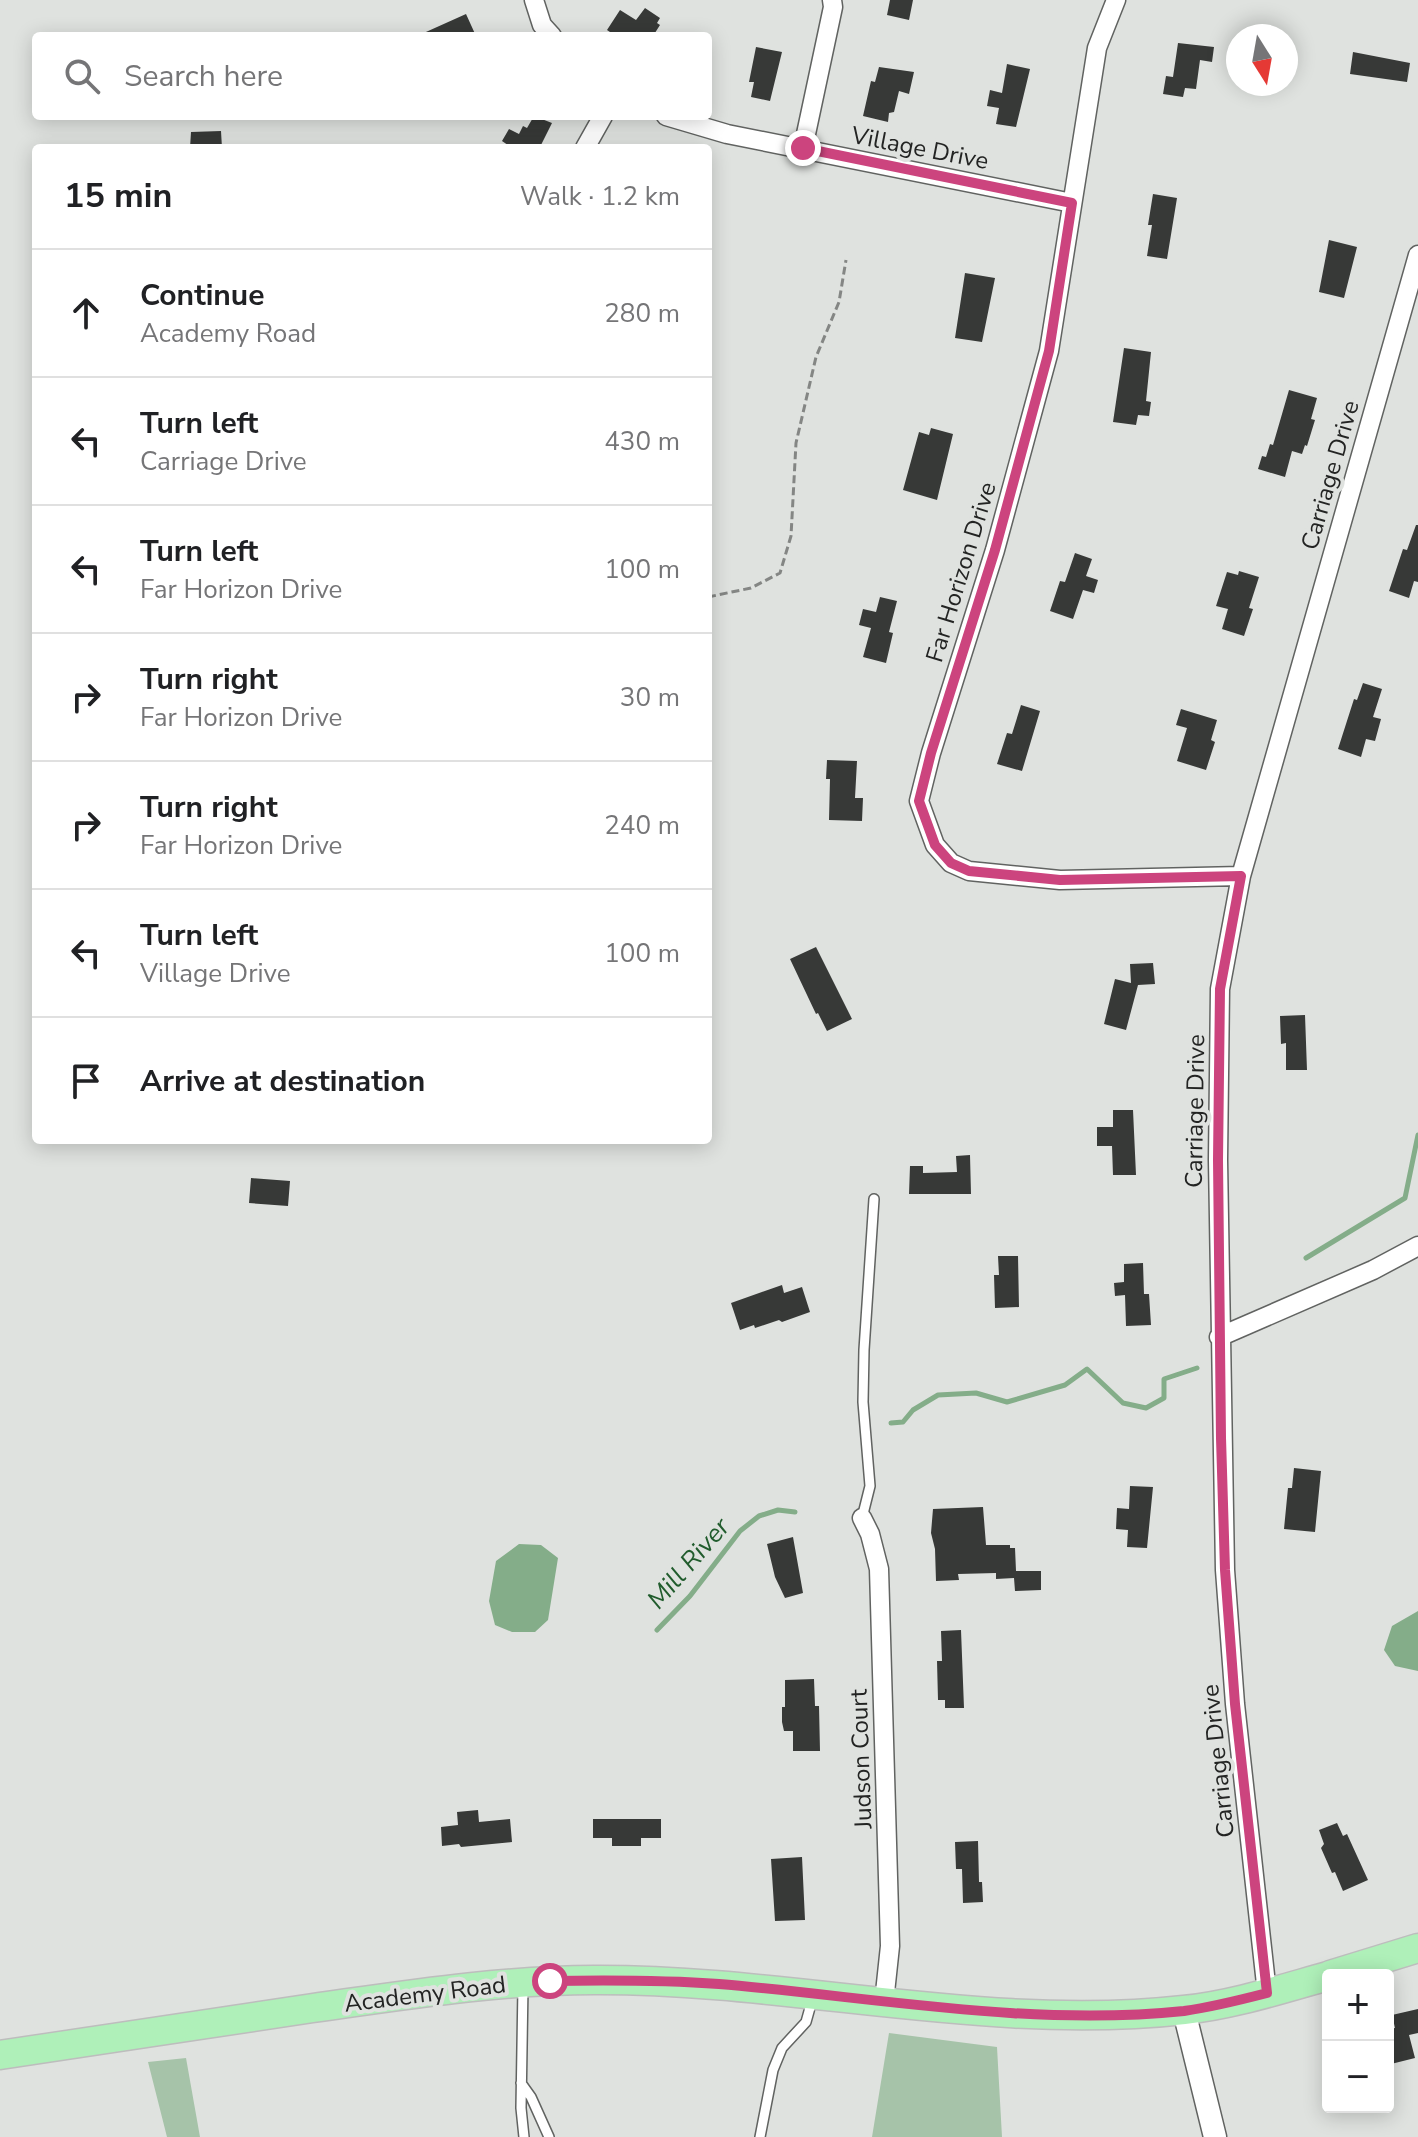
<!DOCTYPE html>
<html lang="en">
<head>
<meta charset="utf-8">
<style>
	:root { --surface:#fff; --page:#f6f6f6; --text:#202124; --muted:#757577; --line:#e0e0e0 }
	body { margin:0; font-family:"Nunito Sans",sans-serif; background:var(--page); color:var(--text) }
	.controls { position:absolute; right:24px; bottom:24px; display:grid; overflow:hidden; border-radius:8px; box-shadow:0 4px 20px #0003 }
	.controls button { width:72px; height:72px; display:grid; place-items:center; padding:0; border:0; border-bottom:2px solid var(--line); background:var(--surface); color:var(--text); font:40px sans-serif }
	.compass { position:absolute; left:1226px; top:24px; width:72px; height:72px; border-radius:50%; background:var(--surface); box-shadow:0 4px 20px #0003; rotate:169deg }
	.stop { position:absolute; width:24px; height:24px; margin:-18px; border:6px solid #cc447e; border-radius:50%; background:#fff }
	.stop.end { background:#cc447e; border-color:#fff; box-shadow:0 2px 8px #0008 }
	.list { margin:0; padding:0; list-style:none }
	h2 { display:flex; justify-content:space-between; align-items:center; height:104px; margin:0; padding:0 32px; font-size:34px }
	h2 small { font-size:26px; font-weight:400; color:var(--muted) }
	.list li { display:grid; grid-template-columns:52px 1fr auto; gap:24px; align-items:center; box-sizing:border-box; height:128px; padding:0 32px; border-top:2px solid var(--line) }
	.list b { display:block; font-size:30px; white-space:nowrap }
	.list p { margin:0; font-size:26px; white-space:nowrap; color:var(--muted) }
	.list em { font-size:26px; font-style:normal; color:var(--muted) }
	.icon { flex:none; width:44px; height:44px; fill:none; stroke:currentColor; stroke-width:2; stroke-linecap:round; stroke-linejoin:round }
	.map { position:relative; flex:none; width:1418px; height:2137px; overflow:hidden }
	.search { position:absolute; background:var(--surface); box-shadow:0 4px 20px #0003; left:32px; top:32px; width:680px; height:88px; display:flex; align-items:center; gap:20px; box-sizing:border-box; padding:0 28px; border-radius:8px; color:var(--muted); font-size:30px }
	.panel { position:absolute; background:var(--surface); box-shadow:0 4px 20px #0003; left:32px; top:144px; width:680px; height:1000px; border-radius:8px }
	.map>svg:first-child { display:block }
	.green { fill:#a6c3a9 }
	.water { fill:#84ad89 }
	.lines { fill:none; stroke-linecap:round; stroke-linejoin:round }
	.stream { stroke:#84ad89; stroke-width:5 }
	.building { fill:#373937 }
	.service-casing { stroke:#616361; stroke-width:12 }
	.minor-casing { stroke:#616361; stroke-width:21 }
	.tertiary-casing { stroke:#616361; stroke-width:25 }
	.primary-casing { stroke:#bdbdbd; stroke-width:31 }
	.path { stroke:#848684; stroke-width:3; stroke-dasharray:8 4; stroke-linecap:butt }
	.service { stroke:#fff; stroke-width:9 }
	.minor { stroke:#fff; stroke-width:18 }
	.tertiary { stroke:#fff; stroke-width:22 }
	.primary { stroke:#aff0b9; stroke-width:28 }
	.route { stroke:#cc447e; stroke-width:10 }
	.labels { text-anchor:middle; stroke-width:8; stroke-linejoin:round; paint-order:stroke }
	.street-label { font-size:24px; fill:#232423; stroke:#dfe2df }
	.water-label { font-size:26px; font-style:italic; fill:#215c2d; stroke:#dfe2df }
</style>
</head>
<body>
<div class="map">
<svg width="1418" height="2137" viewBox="0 0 1418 2137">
	<rect width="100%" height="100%" fill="#dfe2df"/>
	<path class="green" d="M 889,2033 L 997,2047 L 1002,2137 L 872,2137 Z
		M 186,2058 L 200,2137 L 167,2137 L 148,2062 Z"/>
	<path class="water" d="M 519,1544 L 541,1545 L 558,1558 L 548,1620 L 535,1632 L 512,1632 L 495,1625 L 489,1601 L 496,1561 Z
		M 1418,1611 L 1418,1671 L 1395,1666 L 1384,1650 L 1392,1626 Z"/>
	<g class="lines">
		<path class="stream" d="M 1306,1258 L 1405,1198 L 1418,1135
			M 891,1423 L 903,1422 L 913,1410 L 938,1395 L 976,1393 L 1007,1402 L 1065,1385 L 1087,1369 L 1123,1403 L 1146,1408 L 1164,1398 L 1164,1379 L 1197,1368
			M 657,1630 L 690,1596 L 740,1531 L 759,1516 L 778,1510 L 795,1512"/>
	</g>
	<path class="building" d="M 890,0 L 913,0 L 909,20 L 887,15 Z
		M 645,8 L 660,18 L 657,23 L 660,25 L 653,36 L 616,36 L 607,30 L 620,10 L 636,20 Z
		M 466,14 L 476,36 L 417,36 Z
		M 1178,43 L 1214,47 L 1212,62 L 1200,60 L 1196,89 L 1185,88 L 1183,97 L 1163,94 L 1166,76 L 1173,77 Z
		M 756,47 L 782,52 L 770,101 L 751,97 L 754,82 L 749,82 Z
		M 1353,52 L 1410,63 L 1407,82 L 1350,74 Z
		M 1007,64 L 1030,69 L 1016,127 L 996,124 L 999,108 L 987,106 L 990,90 L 1002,93 Z
		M 879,67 L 914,72 L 909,94 L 899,91 L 894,112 L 889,113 L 888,122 L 863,116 L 871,81 L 875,82 Z
		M 534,116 L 552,123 L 541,145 L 546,148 L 512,148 L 502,141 L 509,129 L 519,134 L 523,126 L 527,128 Z
		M 221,131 L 222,148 L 190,148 L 191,132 Z
		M 1153,194 L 1177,198 L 1167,259 L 1147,256 L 1152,225 L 1148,225 Z
		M 1329,240 L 1357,247 L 1344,298 L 1319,292 Z
		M 965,273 L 995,278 L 982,342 L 955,338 Z
		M 1124,348 L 1151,352 L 1146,401 L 1151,402 L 1149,416 L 1138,415 L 1136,425 L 1113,422 Z
		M 1289,390 L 1317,398 L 1311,419 L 1315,420 L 1307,446 L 1305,445 L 1302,454 L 1292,451 L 1285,477 L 1258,469 L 1262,456 L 1266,457 L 1270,444 L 1273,445 Z
		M 931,428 L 953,434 L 937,500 L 903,490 L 919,432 L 929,435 Z
		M 1416,525 L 1418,525 L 1418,582 L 1414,581 L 1409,598 L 1389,591 L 1403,549 L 1407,550 Z
		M 1075,553 L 1092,559 L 1086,576 L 1098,580 L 1094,593 L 1083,590 L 1073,619 L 1050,611 L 1060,581 L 1065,582 Z
		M 1239,571 L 1259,577 L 1249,608 L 1253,609 L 1244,636 L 1222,629 L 1228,609 L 1216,606 L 1227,572 L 1238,575 Z
		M 880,597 L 897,601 L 889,632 L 893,633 L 886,663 L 863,657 L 871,628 L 859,625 L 863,609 L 876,612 Z
		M 1363,683 L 1382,689 L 1373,717 L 1381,719 L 1375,741 L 1366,739 L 1361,757 L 1338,749 L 1354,699 L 1357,700 Z
		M 1021,705 L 1040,711 L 1022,771 L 997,764 L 1007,733 L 1012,734 Z
		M 1181,709 L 1217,720 L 1211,740 L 1215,742 L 1206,770 L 1177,761 L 1187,728 L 1176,725 Z
		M 827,760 L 857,761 L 855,798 L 863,798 L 862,821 L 829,820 L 830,779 L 826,779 Z
		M 816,947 L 852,1019 L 827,1031 L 818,1013 L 816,1014 L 790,959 Z
		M 1153,963 L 1155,984 L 1138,985 L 1126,1030 L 1104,1024 L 1115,979 L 1131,983 L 1130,964 Z
		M 1305,1015 L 1307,1070 L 1286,1070 L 1286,1043 L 1281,1044 L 1280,1016 Z
		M 1113,1110 L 1133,1110 L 1136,1175 L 1113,1175 L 1112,1146 L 1097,1146 L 1097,1127 L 1113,1127 Z
		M 970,1155 L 971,1194 L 909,1194 L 910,1166 L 923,1166 L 923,1173 L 957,1172 L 956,1156 Z
		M 251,1178 L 290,1181 L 288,1206 L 249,1203 Z
		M 998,1256 L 1018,1256 L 1019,1307 L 995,1308 L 994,1275 L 999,1275 Z
		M 1143,1263 L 1144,1294 L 1149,1294 L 1151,1325 L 1126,1326 L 1125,1295 L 1115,1296 L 1114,1283 L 1124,1282 L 1124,1264 Z
		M 782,1285 L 784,1293 L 802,1287 L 810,1312 L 782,1322 L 779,1320 L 755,1328 L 754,1325 L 740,1330 L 731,1303 Z
		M 1294,1468 L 1321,1471 L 1315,1532 L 1284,1529 L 1288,1488 L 1292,1488 Z
		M 1130,1486 L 1153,1487 L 1147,1548 L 1127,1547 L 1128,1530 L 1116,1529 L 1117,1508 L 1129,1509 Z
		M 983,1507 L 986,1545 L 1010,1545 L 1010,1548 L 1015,1548 L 1016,1571 L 1041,1571 L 1041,1590 L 1015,1591 L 1014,1578 L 996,1579 L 996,1573 L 958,1574 L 959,1580 L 936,1581 L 935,1549 L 931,1533 L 933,1509 Z
		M 793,1537 L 803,1593 L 785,1598 L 775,1577 L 767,1544 Z
		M 961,1630 L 964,1708 L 945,1708 L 945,1700 L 938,1700 L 937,1661 L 942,1661 L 941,1631 Z
		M 814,1679 L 815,1706 L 819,1706 L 820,1751 L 793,1751 L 793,1731 L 784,1731 L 782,1722 L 782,1707 L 785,1707 L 785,1680 Z
		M 478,1810 L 479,1822 L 510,1819 L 512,1842 L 461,1847 L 459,1844 L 442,1846 L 441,1827 L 458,1825 L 457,1812 Z
		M 593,1819 L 661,1819 L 661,1838 L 641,1838 L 641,1846 L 612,1846 L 612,1838 L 593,1838 Z
		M 1337,1823 L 1343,1836 L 1347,1834 L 1368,1880 L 1343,1891 L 1335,1872 L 1332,1873 L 1321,1848 L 1324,1844 L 1319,1830 Z
		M 978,1841 L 979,1882 L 982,1882 L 983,1902 L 963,1903 L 962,1869 L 956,1869 L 955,1842 Z
		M 802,1857 L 805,1920 L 775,1921 L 771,1859 Z
		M 1418,2009 L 1418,2033 L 1409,2035 L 1415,2058 L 1391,2064 L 1388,2050 L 1388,2029 L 1395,2028 L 1392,2015 Z"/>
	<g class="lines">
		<defs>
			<path id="service" d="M 862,1518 L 870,1486 L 863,1402 L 864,1350 L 874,1199
				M 523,1986 L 521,2108 L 524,2137
				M 521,2083 L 531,2097 L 549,2137
				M 760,2137 L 773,2070 L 782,2048 L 806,2022 L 813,1997"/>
			<path id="minor" d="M 534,0 L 542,25 L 552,36
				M 1116,0 L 1097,48 L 1049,351 L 995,550 L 931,753 L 919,801 L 935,845 L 951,863 L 969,871 L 1060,880 L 1241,876
				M 666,116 L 727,134 L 1072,203
				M 585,148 L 603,116
				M 803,148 L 833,7 L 832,0
				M 1219,1337 L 1373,1270 L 1418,1246
				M 862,1518 L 870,1534 L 879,1569 L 890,1946 L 884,2002
				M 1267,1993 L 1235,1704 L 1225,1570 L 1218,1160 L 1220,989 L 1241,876 L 1418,255"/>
			<path id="tertiary" d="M 1184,2011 L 1215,2137"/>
			<path id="primary" d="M 1330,1975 L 1418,1948
				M 0,2055 C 104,2039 209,2024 313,2008 C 406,1995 499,1980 594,1980 C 791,1979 987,2032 1184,2010 C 1233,2005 1281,1989 1328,1976"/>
		</defs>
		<use href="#service" class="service-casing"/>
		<use href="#minor" class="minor-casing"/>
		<use href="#tertiary" class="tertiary-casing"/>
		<use href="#primary" class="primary-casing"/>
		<path class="path" d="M 708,597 L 751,588 L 780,573 L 791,536 L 796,443 L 816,357 L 839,302 L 846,260"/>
		<use href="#service" class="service"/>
		<use href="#minor" class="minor"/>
		<use href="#tertiary" class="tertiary"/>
		<use href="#primary" class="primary"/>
	</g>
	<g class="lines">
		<path class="route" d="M 550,1981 C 606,1980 663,1980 719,1984 C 873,1997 1029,2027 1184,2011 C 1212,2007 1240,2000 1267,1993 L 1235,1704 L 1225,1570 L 1221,1438 L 1218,1160 L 1220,989 L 1241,876 L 1060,880 L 969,871 L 951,863 L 935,845 L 919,801 L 931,753 L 995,550 L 1049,351 L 1072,203 L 803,148"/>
	</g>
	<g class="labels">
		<g class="street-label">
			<text transform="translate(920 148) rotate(11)" y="8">Village Drive</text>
			<text transform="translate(1330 475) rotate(-74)" y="8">Carriage Drive</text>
			<text transform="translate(961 572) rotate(-73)" y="8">Far Horizon Drive</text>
			<text transform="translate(1195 1111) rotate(-89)" y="8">Carriage Drive</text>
			<text transform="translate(861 1759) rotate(-92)" y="8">Judson Court</text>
			<text transform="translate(1218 1761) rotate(-96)" y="8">Carriage Drive</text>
			<text transform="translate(425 1994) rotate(-7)" y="8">Academy Road</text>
		</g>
		<g class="water-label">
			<text transform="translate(688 1563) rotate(-49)" y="9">Mill River</text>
		</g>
	</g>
</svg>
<div class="controls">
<button>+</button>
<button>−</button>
</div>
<svg class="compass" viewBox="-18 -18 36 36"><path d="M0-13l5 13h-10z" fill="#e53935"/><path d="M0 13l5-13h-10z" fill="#757577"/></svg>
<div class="stop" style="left:550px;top:1981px"></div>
<div class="stop end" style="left:803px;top:148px"></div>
<div class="search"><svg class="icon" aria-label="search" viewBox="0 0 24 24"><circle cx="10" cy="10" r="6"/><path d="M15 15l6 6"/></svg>Search here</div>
<section class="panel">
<h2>15 min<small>Walk · 1.2 km</small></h2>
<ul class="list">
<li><svg class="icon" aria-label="ahead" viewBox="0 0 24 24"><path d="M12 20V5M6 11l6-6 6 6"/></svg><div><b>Continue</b><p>Academy Road</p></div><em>280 m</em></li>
<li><svg class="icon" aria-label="left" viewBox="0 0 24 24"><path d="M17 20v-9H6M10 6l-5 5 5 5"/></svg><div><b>Turn left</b><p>Carriage Drive</p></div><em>430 m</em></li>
<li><svg class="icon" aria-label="left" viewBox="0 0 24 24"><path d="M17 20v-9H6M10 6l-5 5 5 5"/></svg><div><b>Turn left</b><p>Far Horizon Drive</p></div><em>100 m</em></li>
<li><svg class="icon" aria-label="right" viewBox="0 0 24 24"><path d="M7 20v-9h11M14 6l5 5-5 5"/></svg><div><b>Turn right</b><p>Far Horizon Drive</p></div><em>30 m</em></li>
<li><svg class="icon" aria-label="right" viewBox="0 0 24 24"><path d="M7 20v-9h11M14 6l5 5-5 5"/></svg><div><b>Turn right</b><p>Far Horizon Drive</p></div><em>240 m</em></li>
<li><svg class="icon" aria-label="left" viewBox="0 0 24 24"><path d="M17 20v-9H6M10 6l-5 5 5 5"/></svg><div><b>Turn left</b><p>Village Drive</p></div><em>100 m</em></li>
<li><svg class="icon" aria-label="arrive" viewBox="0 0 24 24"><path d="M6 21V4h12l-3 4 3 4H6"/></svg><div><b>Arrive at destination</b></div></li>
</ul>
</section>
</div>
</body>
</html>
